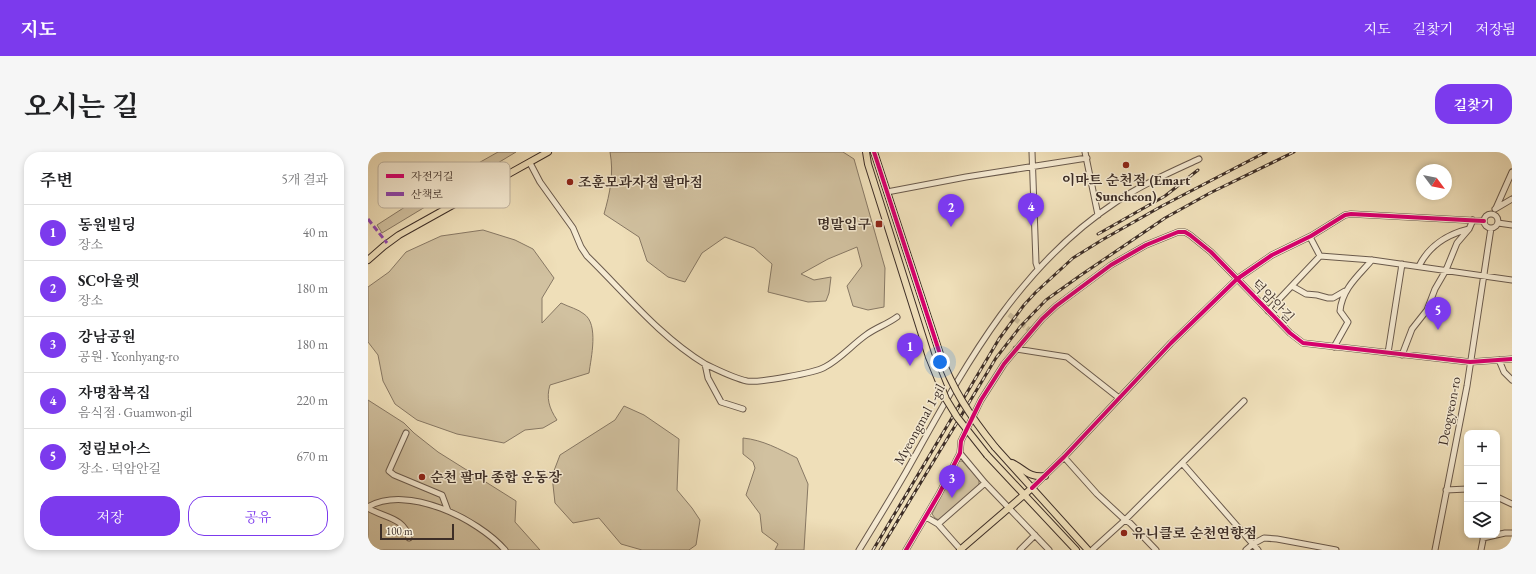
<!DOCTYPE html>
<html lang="ko">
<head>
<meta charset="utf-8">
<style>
	:root { --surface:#fff; --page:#f6f6f6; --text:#202124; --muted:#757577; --line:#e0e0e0; --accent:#7c3aed }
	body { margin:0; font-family:"EB Garamond","Noto Serif KR",serif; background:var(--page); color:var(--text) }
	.controls { position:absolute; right:12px; bottom:12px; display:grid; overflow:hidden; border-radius:8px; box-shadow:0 2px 6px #0003 }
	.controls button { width:36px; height:36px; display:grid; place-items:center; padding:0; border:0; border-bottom:1px solid var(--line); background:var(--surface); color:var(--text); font:20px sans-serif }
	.compass { position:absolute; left:1048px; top:12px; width:36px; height:36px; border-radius:50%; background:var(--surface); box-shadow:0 2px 6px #0003; rotate:122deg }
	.scale { position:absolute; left:12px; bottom:10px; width:74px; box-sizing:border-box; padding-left:4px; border:2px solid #3d2e27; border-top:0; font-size:11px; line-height:14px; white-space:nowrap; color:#3d2e27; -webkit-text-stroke:3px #f5ead2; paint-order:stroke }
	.you { position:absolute; left:572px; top:210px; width:14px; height:14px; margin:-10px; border:3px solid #fff; border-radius:50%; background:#1a73e8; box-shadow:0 0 0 6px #1a73e833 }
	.badge { display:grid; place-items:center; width:26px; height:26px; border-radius:50%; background:var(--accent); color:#fff; font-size:13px; font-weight:700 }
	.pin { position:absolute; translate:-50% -33px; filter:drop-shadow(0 1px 2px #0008) }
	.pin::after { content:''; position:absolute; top:21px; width:14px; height:12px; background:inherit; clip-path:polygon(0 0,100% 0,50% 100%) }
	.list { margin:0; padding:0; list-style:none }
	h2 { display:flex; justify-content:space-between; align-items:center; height:52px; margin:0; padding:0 16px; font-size:17px }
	h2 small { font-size:13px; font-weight:400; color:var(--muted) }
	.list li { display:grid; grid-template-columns:26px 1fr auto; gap:12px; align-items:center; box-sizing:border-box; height:56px; padding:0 16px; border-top:1px solid var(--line) }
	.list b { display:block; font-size:15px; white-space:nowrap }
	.list p { margin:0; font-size:13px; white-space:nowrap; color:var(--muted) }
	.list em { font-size:13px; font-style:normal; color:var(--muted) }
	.actions { display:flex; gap:8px; padding:12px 16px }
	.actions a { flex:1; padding:9px 0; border:1px solid var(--accent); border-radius:16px; text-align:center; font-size:14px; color:var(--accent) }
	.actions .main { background:var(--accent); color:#fff }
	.icon { flex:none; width:22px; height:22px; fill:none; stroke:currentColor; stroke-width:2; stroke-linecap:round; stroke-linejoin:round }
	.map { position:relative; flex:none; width:1144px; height:398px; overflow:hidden; border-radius:16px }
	header { display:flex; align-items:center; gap:24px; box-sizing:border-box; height:56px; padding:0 20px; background:var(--accent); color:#fff }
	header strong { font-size:19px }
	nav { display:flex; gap:22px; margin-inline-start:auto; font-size:14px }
	.intro { display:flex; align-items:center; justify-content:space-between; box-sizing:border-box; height:96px; padding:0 24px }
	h1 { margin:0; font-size:28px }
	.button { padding:10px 18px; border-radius:16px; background:var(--accent); color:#fff; font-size:14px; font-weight:700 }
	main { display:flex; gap:24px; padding:0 24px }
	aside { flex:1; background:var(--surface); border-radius:16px; box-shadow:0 2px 6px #0003 }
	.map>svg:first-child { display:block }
	.green { fill:#d1c1a0; stroke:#877864 }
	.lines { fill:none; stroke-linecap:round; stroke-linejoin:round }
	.minor-tunnel { stroke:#cbbc9c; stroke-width:5; stroke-dasharray:5 2.5; stroke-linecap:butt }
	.minor-casing { stroke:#6a5a4c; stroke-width:7 }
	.major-casing { stroke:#3d2e27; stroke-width:8 }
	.minor { stroke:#f5ead2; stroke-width:5 }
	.major { stroke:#efdfb9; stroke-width:6 }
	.rail-casing { stroke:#3d2e27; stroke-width:3 }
	.rail { stroke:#f5ead2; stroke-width:1.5; stroke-dasharray:4.5; stroke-linecap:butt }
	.major-bridge-casing { stroke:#3d2e27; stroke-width:8; stroke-linecap:butt }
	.major-bridge { stroke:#efdfb9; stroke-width:6 }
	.quiet { stroke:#8e44ad; stroke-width:3; stroke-dasharray:6 3; stroke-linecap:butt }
	.cycleway-casing { stroke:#f5ead2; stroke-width:6 }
	.cycleway { stroke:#d6006c; stroke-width:4 }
	.poi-dot { fill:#8f2418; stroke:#f5ead2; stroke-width:1.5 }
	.labels { text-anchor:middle; stroke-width:3; stroke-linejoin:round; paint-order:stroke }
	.poi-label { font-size:14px; font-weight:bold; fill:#3d2e27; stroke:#f5ead2; text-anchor:start }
	.street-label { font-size:14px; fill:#3d2e27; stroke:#f5ead2 }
	.key { fill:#f5ead2; stroke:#beb29f; stroke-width:1 }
	.key-label { font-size:11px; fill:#3d2e27 }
</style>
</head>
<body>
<header>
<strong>지도</strong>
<nav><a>지도</a><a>길찾기</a><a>저장됨</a></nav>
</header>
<div class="intro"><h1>오시는 길</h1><a class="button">길찾기</a></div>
<main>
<aside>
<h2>주변<small>5개 결과</small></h2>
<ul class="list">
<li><span class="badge">1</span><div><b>동원빌딩</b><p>장소</p></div><em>40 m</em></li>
<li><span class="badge">2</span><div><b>SC아울렛</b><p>장소</p></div><em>180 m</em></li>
<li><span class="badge">3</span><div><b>강남공원</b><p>공원 · Yeonhyang-ro</p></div><em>180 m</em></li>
<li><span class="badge">4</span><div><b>자명참복집</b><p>음식점 · Guamwon-gil</p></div><em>220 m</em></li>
<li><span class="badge">5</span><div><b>정림보아스</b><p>장소 · 덕암안길</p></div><em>670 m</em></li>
</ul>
<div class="actions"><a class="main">저장</a><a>공유</a></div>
</aside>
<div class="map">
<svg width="1144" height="398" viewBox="0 0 1144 398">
	<rect width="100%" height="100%" fill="#efdfb9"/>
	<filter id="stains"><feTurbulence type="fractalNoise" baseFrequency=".005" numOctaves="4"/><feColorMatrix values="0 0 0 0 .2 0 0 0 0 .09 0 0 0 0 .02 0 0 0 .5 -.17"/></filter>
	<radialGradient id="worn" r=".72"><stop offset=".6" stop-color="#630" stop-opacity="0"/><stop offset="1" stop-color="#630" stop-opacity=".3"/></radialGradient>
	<path class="green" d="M 130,0 L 148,0 L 14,81 L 9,73 L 68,35 Z
		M 242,0 L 475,0 L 486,7 L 517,116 L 516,155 L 500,158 L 485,154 L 479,134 L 494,114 L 489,95 L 460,107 L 433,122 L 446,128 L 463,125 L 461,141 L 458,149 L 440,150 L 400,140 L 404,112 L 386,96 L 357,85 L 334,101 L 317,130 L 300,125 L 279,109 L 271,85 L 236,62 C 242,41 246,22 242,0 Z
		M 115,78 L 147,88 L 165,97 L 186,126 L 174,146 L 174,171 L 193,151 C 201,155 210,157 216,162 C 231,172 223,206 221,221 L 182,233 C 178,246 181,256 189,268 L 175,276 L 157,278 L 136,291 L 89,282 L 49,268 L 27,252 L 15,229 L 10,203 L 0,190 L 0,135 L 21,120 L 38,100 L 73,84 Z
		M 0,248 L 36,271 L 46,281 L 70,300 L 148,349 L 147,370 L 172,398 L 0,398 Z
		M 256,254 L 276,263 L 311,287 L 309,338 L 324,356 L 332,368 L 328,393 L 321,398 L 274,398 L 253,392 L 231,366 L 205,371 L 187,351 L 184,324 L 192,303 L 247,268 Z
		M 375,286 C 395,288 411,297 429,306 L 440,332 L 436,398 L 407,398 L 410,392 L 394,380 L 392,362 L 378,343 L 387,316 L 385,310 L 375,302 Z
		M 592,309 L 594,309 L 611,327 L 611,333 L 571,368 L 567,366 L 564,362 L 566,358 L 589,311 Z"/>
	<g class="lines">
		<path class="minor-tunnel" d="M 635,158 L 663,179"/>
		<defs>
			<path id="minor" d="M 664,0 L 668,111 L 670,117
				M 717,0 L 730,63
				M 162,11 L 172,30 L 205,76 L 213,95 L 219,104 C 257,141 291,184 337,212 L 340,226 L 353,250 L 375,257
				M 519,40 L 598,25 L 719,6
				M 1128,56 L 1144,20
				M 1127,57 L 1144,47
				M1116 69a7 7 0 1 1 14 0a7 7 0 1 1-14 0Z
				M 1130,71 L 1144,73
				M 942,85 L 952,104 L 1004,108 L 1144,128
				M 1051,114 C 1061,94 1080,82 1101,77 L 1105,68
				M 924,134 L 938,142 L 949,143 L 960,146 L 965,146 L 977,139
				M 900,159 L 952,104
				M 966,195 L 980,170 L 972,159 C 974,137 990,124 1004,108
				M 648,197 L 699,205 L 751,246
				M 1020,201 L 1034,112
				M 1034,203 L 1044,177 L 1059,158 L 1067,137 L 1078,118 L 1089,91 L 1101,77
				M 1131,208 L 1136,220 L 1144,228
				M 337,212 C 350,218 365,226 379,229 C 390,231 447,221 457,215 C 472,207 484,193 498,183 C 509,175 518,173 529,165
				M 38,281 L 21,319 L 26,323 L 74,343 L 80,359
				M 592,301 L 617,331 L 681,398
				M 696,305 L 729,342 L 757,368 L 876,249
				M 814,311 L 890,398
				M 664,336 L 696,305 L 803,191 L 869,127 L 904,103 L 943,84 L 977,63 L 983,62 L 1116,69
				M 1078,338 L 1099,337
				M 1129,345 L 1144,352
				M 0,355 C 39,332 110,367 137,398
				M 0,356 C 16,366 36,365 41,386
				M 558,365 L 570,372
				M 1115,386 L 1137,381 L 1144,381
				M 491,398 C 507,372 523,346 538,320 C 595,218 647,117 748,50 C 773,33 803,20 831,7
				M 538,398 L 571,342 L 592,301 L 593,289 L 613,248 L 636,212 L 674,167 L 688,154 L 743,113 L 778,93 L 810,80 L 817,80 L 822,83 L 843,100 L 922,181 L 935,191 L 1102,210 L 1144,207
				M 593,398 L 570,372 L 617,331
				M 652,398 L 667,383
				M 724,398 L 757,368 L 762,371 L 788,398
				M 878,398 L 885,392 L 896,386 L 909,387 L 968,398
				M 1067,398 L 1099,234 L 1123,76
				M 1113,398 L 1116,383"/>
			<path id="major" d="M 498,0 L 500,12 L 561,205
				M 506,0 L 571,199
				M 0,108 L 16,94 L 31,83 L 180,0
				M 627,295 L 720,398
				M 619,303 L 708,398
				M 644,311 C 657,317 660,326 677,324
				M 592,398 L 664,336"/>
		</defs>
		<use href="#minor" class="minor-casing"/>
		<use href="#major" class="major-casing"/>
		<use href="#minor" class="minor"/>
		<use href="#major" class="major"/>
		<defs>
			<path id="rail" d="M 730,82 L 797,44 L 830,18
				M 505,398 L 631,187 L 656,153 L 668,140 L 705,106 L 734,88 L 794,54 L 898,0
				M 512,398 L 628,206 L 652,175 L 678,148 L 713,123 L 797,66 L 842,41 L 926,0"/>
		</defs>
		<use href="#rail" class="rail-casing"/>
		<use href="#rail" class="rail"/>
		<defs>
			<path id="major-bridge" d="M 571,199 C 584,237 602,264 627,295
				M 561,205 L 578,247 L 589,265 L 619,303"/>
		</defs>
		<use href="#major-bridge" class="major-bridge-casing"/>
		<use href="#major-bridge" class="major-bridge"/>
		<path class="quiet" d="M 0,67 L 19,91"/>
		<defs>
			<path id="cycleway" d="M 506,0 L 571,199
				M 664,336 L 696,305 L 803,191 L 869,127 L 904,103 L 943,84 L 977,63 L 983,62 L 1116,69
				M 538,398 L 571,342 L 592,301 L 593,289 L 613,248 L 636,212 L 674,167 L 688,154 L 743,113 L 778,93 L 810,80 L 817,80 L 822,83 L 843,100 L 922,181 L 935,191 L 1102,210 L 1144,207"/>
		</defs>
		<use href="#cycleway" class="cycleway-casing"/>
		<use href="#cycleway" class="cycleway"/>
	</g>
	<g class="poi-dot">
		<circle cx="758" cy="13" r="4"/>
		<circle cx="202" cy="30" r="4"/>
		<rect x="507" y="68" width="8" height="8" rx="2"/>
		<circle cx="54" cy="325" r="4"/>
		<circle cx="756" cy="381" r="4"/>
	</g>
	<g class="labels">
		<g class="poi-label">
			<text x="758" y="33" text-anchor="middle">이마트 순천점 (Emart<tspan x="758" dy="16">Suncheon)</tspan></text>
			<text x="210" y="35">조훈모과자점 팔마점</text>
			<text x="503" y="77" text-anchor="end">명말입구</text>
			<text x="62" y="330">순천 팔마 종합 운동장</text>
			<text x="764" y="386">유니클로 순천연향점</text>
		</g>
		<g class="street-label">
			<text transform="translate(905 149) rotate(46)" y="5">덕암안길</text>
			<text transform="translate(1081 259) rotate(-79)" y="5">Deogyeon-ro</text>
			<text transform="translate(551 272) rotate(-61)" y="5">Myeongmal 1-gil</text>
		</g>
	</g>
	<rect x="10" y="10" width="132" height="46" rx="6" class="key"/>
	<rect x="18" y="22" width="18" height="4" fill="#d6006c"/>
	<rect x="18" y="40" width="18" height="4" fill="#8e44ad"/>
	<g class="key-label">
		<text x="43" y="28">자전거길</text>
		<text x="43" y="46">산책로</text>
	</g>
	<rect width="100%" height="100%" filter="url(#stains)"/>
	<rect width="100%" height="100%" fill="url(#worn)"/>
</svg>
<div class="controls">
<button>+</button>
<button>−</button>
<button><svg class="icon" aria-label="layers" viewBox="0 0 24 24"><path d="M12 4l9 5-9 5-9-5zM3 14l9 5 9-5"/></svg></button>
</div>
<svg class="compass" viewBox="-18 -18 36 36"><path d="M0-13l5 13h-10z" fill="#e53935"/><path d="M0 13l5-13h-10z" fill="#757577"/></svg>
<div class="scale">100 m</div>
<div class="you"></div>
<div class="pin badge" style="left:542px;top:214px">1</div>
<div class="pin badge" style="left:583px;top:75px">2</div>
<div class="pin badge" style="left:584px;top:346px">3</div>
<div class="pin badge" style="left:663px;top:74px">4</div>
<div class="pin badge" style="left:1070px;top:178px">5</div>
</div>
</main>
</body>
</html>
